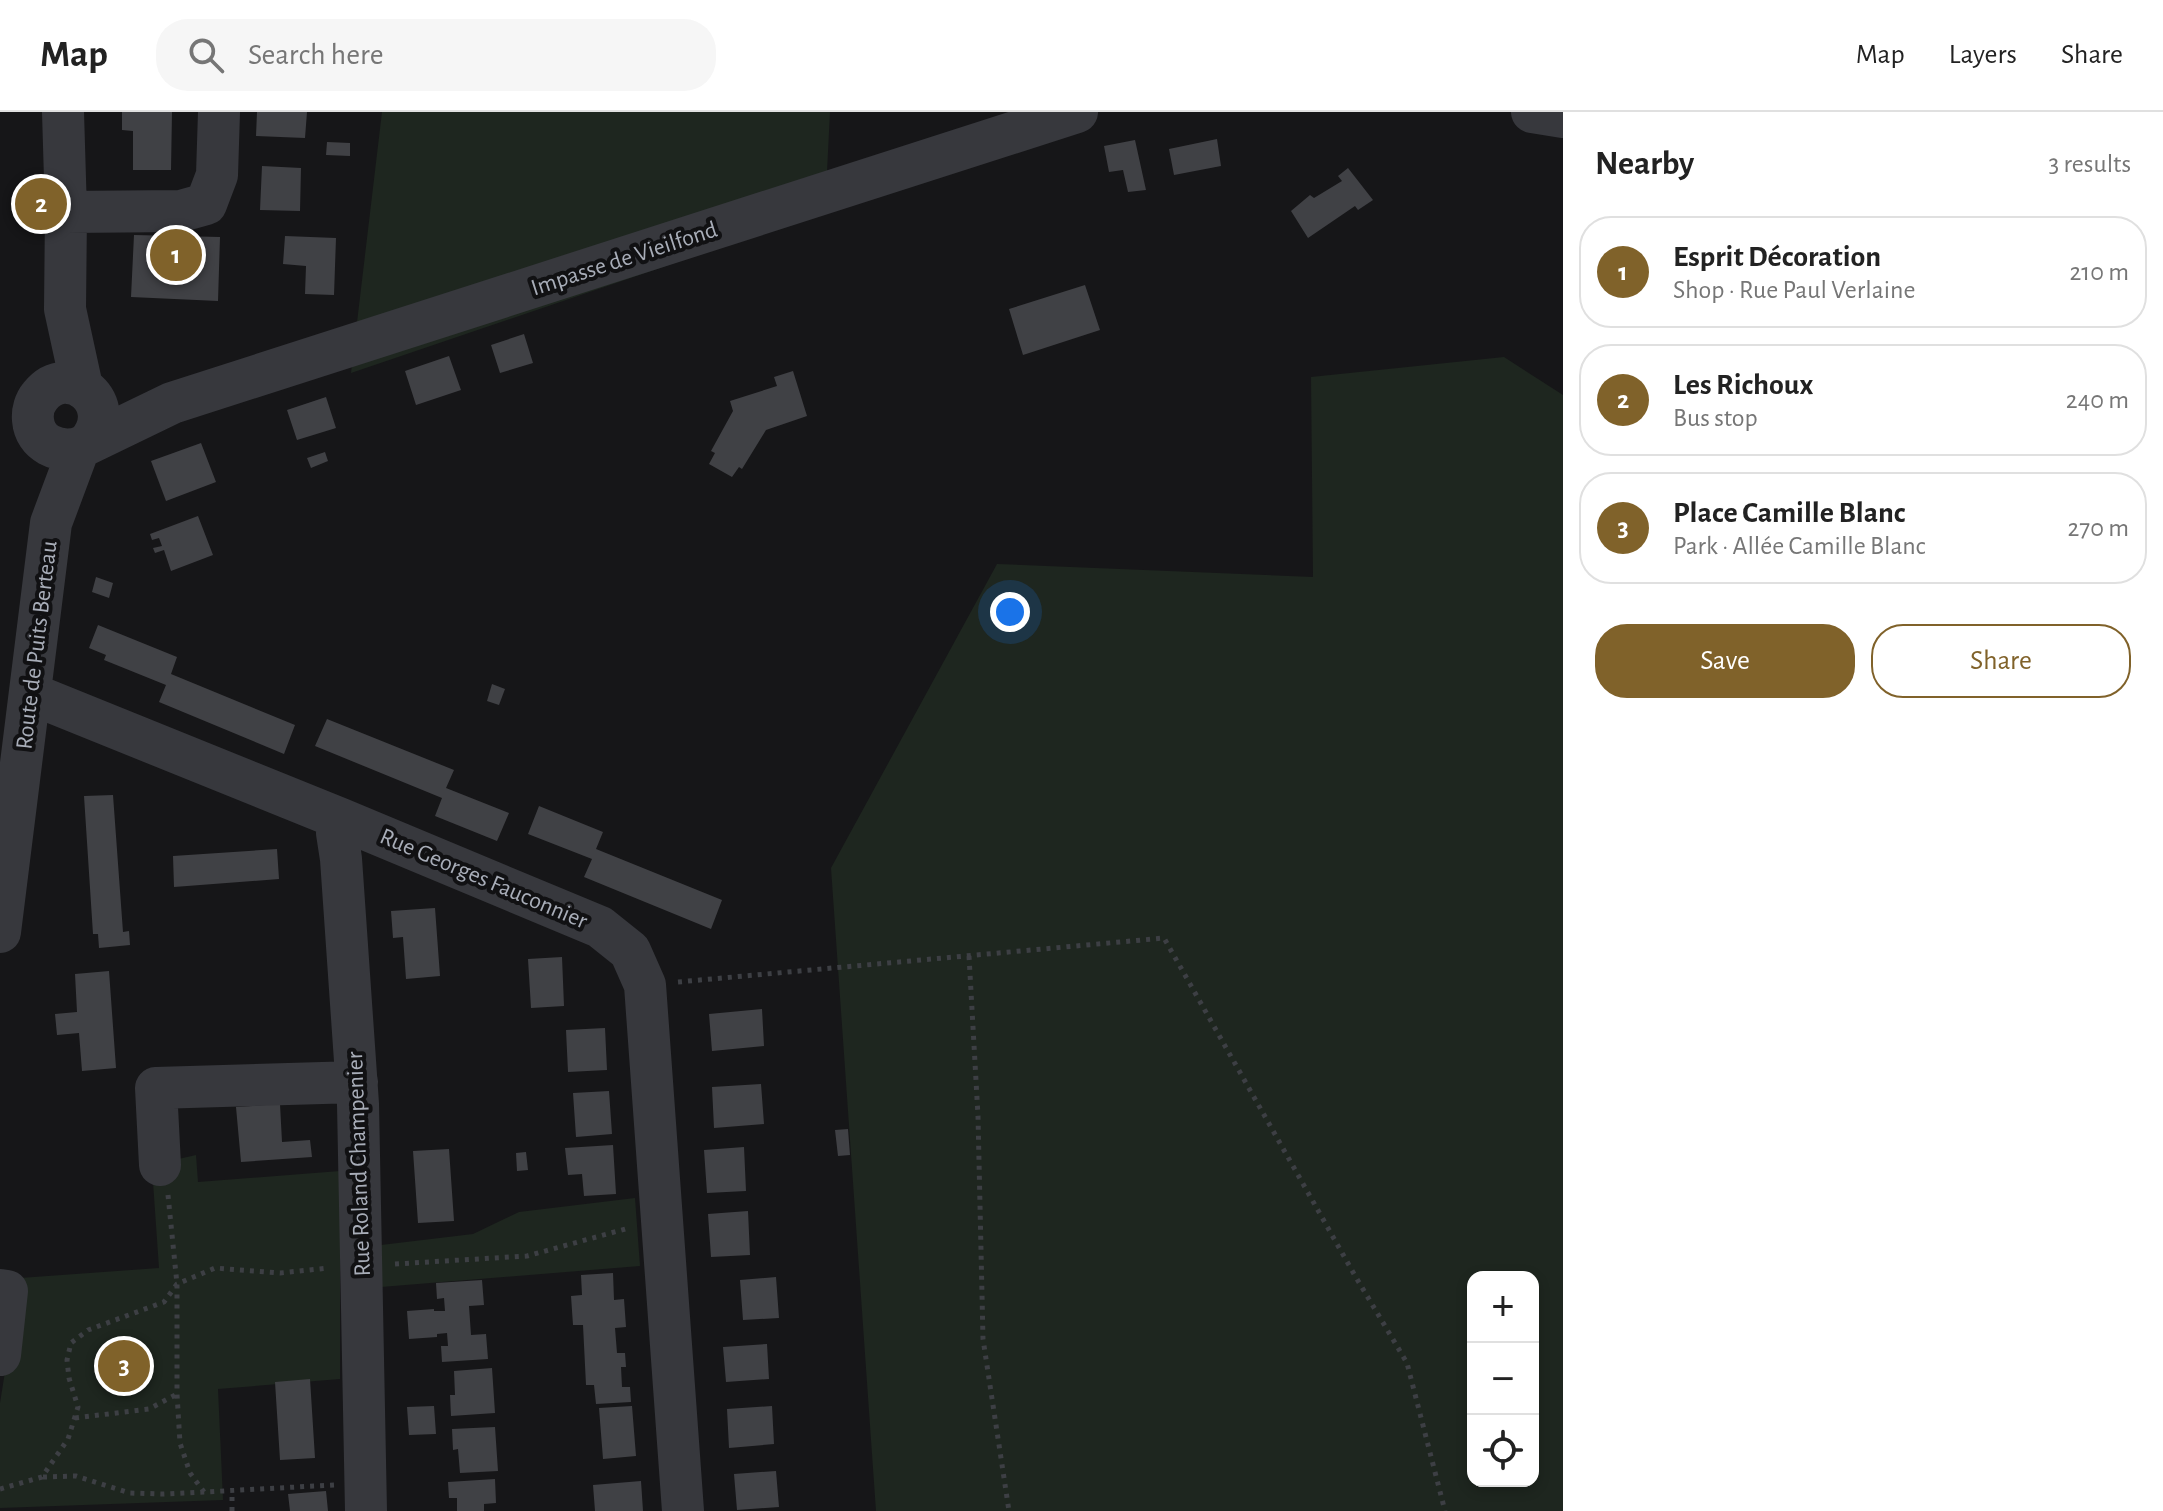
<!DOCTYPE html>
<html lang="en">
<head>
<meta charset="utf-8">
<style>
	:root { --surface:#fff; --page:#f6f6f6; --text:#222; --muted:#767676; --line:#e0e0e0; --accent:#80622a }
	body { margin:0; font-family:"Alegreya Sans",sans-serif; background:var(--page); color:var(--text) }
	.controls { position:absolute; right:24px; bottom:24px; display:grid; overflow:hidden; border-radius:16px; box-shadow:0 4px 12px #0003 }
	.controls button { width:72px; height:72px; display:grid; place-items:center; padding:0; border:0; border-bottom:2px solid var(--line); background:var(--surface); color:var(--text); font:40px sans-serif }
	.you { position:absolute; left:1010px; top:500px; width:28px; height:28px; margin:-20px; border:6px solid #fff; border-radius:50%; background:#1a73e8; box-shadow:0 0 0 12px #1a73e833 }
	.badge { display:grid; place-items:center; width:52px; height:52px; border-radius:50%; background:var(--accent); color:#fff; font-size:26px; font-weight:700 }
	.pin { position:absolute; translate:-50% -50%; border:4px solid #fff; box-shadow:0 2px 8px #0006 }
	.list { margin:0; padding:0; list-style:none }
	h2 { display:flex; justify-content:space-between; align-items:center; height:104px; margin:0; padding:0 32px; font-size:34px }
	h2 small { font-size:26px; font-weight:400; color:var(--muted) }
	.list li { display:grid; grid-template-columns:52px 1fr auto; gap:24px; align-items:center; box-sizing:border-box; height:112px; margin:0 16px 16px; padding:0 16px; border:2px solid var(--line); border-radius:32px }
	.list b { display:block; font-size:30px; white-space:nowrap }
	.list p { margin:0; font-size:26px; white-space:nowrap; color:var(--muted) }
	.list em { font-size:26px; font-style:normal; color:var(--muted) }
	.actions { display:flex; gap:16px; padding:24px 32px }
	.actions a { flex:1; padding:18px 0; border:2px solid var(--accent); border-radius:32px; text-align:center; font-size:28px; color:var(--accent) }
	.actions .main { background:var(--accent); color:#fff }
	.icon { flex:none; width:44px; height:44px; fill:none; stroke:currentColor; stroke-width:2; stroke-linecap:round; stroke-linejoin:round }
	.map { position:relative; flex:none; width:1563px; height:1399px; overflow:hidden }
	header { display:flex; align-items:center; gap:48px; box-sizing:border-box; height:112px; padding:0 40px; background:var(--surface); border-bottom:2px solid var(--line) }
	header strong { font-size:38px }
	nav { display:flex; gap:44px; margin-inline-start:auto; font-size:28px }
	.search { width:560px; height:72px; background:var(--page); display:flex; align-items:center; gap:20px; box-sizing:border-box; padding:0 28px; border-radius:32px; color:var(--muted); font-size:30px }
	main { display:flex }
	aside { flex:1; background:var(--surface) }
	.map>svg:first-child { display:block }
	.green { fill:#1e261f; fill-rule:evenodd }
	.building { fill:#404145 }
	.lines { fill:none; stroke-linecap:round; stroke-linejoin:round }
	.path { stroke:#3d3f44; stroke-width:5; stroke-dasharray:4 6; stroke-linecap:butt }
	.minor { stroke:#37383d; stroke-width:42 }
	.labels { text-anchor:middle; stroke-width:8; stroke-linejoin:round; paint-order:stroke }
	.street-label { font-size:24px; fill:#a8adb8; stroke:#111113 }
</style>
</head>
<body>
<header>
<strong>Map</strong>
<div class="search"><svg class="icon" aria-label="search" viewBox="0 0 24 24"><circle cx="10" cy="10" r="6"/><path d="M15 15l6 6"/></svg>Search here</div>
<nav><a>Map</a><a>Layers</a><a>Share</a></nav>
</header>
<main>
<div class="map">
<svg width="1563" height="1399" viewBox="0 0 1563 1399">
	<rect width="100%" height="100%" fill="#161618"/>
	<path class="green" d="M 382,0 L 830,0 L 825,100 L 351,261 Z
		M 1504,245 L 1563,283 L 1563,1399 L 876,1399 L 831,756 L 997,452 L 1313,465 L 1311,265 ZM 1473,1165 L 1533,1165 L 1533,1369 L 1473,1369 Z
		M 196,1043 L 198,1070 L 340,1059 L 340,1267 L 218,1277 L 223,1388 L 0,1396 L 0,1291 L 20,1166 L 159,1156 L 153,1070 L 174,1048 Z
		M 635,1086 L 640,1154 L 381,1175 L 381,1133 L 473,1122 L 519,1100 Z"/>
	<path class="building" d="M 122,0 L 172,0 L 171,58 L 133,58 L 133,19 L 122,18 Z
		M 257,0 L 307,0 L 305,26 L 256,24 Z
		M 1217,27 L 1221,54 L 1174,63 L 1169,37 Z
		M 1135,28 L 1146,78 L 1128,80 L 1123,58 L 1109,60 L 1104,34 Z
		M 327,30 L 350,31 L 350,44 L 326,43 Z
		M 262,54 L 301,56 L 300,99 L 260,98 Z
		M 1348,56 L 1373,88 L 1358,98 L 1355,94 L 1308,126 L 1291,99 L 1310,83 L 1314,86 L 1342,69 L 1338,64 Z
		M 134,123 L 220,125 L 218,189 L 131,185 Z
		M 285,124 L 336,126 L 334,183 L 305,182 L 306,154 L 283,152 Z
		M 1085,173 L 1100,218 L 1023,243 L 1009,197 Z
		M 524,222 L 533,251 L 500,261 L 491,233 Z
		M 449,244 L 461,278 L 416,293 L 405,259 Z
		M 793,259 L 807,304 L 766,318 L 742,357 L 739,355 L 732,365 L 709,352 L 715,341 L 711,339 L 733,299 L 730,289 L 777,274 L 774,265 Z
		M 326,285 L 336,316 L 297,328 L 287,298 Z
		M 201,331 L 216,370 L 166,389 L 151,349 Z
		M 325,340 L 328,349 L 311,356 L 307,346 Z
		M 198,404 L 213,443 L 171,459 L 164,438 L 155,441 L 153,436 L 162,434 L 159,426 L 152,428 L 150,422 Z
		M 96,465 L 113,471 L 109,486 L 92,480 Z
		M 98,513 L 177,545 L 171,562 L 295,613 L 284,642 L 159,590 L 166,573 L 104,548 L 106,543 L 89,536 Z
		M 492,572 L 505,577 L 499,593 L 487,589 Z
		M 327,607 L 454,658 L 446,676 L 509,701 L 497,729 L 435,704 L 442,686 L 315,634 Z
		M 113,683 L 123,820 L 129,819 L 130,833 L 99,836 L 98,822 L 93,822 L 84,684 Z
		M 539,694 L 603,720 L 596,737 L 722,788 L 711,817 L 584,765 L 592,747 L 528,722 Z
		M 277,737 L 279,767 L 174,775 L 173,744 Z
		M 435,796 L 440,864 L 406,867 L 403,825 L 393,826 L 391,799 Z
		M 562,845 L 564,894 L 531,896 L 528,847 Z
		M 109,859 L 116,956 L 82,959 L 79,921 L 57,923 L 55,902 L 77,900 L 75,862 Z
		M 762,897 L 764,934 L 712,939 L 709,902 Z
		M 605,916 L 607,958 L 568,960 L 566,918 Z
		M 761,972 L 764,1012 L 714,1016 L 712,975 Z
		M 609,979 L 612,1022 L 576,1025 L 573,981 Z
		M 280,992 L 282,1030 L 310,1028 L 312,1045 L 241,1050 L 236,995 Z
		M 848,1017 L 850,1043 L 838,1044 L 835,1018 Z
		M 613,1033 L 616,1082 L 584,1084 L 582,1062 L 568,1063 L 565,1036 Z
		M 744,1035 L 746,1079 L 707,1081 L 704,1038 Z
		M 449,1037 L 454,1109 L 418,1111 L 413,1039 Z
		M 526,1040 L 528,1058 L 517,1059 L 516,1041 Z
		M 748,1099 L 750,1143 L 711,1145 L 708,1102 Z
		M 613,1161 L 614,1188 L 624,1187 L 626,1215 L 615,1216 L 617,1241 L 625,1241 L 626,1255 L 621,1255 L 622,1275 L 630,1275 L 631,1290 L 596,1292 L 594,1273 L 586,1273 L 583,1213 L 573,1213 L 571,1184 L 582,1183 L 581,1163 Z
		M 776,1165 L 779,1206 L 743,1208 L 740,1168 Z
		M 482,1168 L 484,1193 L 469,1194 L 471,1223 L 486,1222 L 488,1247 L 442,1250 L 441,1234 L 448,1234 L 447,1221 L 437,1222 L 437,1225 L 409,1227 L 407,1199 L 434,1197 L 434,1199 L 445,1199 L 444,1186 L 437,1187 L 436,1171 Z
		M 767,1232 L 769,1267 L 726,1270 L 723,1235 Z
		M 492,1256 L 495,1301 L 451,1304 L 450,1283 L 455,1283 L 454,1259 Z
		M 310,1267 L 315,1346 L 280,1348 L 275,1270 Z
		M 434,1294 L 436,1322 L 409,1323 L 407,1295 Z
		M 632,1294 L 636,1344 L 603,1347 L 599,1296 Z
		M 772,1294 L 774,1332 L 729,1336 L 727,1297 Z
		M 495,1315 L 498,1359 L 460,1361 L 458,1337 L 453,1338 L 452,1317 Z
		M 776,1359 L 779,1395 L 737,1398 L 734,1362 Z
		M 495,1367 L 496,1391 L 484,1392 L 484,1399 L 457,1399 L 457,1386 L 449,1386 L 448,1370 Z
		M 641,1369 L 643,1399 L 595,1399 L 593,1373 Z
		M 326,1379 L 328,1399 L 290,1399 L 288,1382 Z"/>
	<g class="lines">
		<path class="path" d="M 969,844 L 978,1004 L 983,1227 L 1009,1399
			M 678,870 L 1164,826 L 1354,1162 L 1407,1251 L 1445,1399
			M 168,1083 L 177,1172 L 177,1282 L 180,1331 L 190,1361 L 204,1380 L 334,1373
			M 395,1152 L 527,1144 L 629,1116
			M 75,1306 L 149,1297 L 177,1282
			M 43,1365 L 76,1364 L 130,1381 L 164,1382 L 204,1380
			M 0,1377 L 42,1365 L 68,1327 L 78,1295 L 69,1266 L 67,1248 L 71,1231 L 88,1218 L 164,1190 L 177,1172 L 215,1156 L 280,1161 L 329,1156
			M 232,1399 L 232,1379"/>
		<path class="minor" d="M 63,0 L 66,100 L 65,197 L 82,275
			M 1532,0 L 1563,5
			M 66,100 L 181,99 L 206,92 L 217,63 L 219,0
			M 88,331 C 122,292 68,248 40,284 C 35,290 32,299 33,308 C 35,332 58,341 79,336 L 172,291 L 1077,0
			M 30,585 L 44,587 L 341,707 L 600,815 L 630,839 L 645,873 L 683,1399
			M 341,707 L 337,721 L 341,747 L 358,992 L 366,1399
			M 0,820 L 51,411 L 79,336
			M 160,1053 L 156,976 L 357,970
			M 0,1178 L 7,1179 L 0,1243"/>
	</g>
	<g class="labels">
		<g class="street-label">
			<text transform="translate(624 146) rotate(-18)" y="8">Impasse de Vieilfond</text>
			<text transform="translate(36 533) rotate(-83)" y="8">Route de Puits Berteau</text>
			<text transform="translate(484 766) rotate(23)" y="8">Rue Georges Fauconnier</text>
			<text transform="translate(358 1052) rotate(-92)" y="8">Rue Roland Champenier</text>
		</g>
	</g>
</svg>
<div class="controls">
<button>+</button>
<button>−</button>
<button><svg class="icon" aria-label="locate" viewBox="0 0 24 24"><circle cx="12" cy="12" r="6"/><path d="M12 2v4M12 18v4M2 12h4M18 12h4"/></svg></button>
</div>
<div class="you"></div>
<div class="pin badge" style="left:176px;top:143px">1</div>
<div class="pin badge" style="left:41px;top:92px">2</div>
<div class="pin badge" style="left:124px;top:1254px">3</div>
</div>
<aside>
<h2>Nearby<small>3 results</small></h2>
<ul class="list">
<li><span class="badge">1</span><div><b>Esprit Décoration</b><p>Shop · Rue Paul Verlaine</p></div><em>210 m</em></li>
<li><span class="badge">2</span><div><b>Les Richoux</b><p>Bus stop</p></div><em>240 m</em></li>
<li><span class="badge">3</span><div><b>Place Camille Blanc</b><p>Park · Allée Camille Blanc</p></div><em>270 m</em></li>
</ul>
<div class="actions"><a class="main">Save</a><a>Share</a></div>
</aside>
</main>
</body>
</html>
